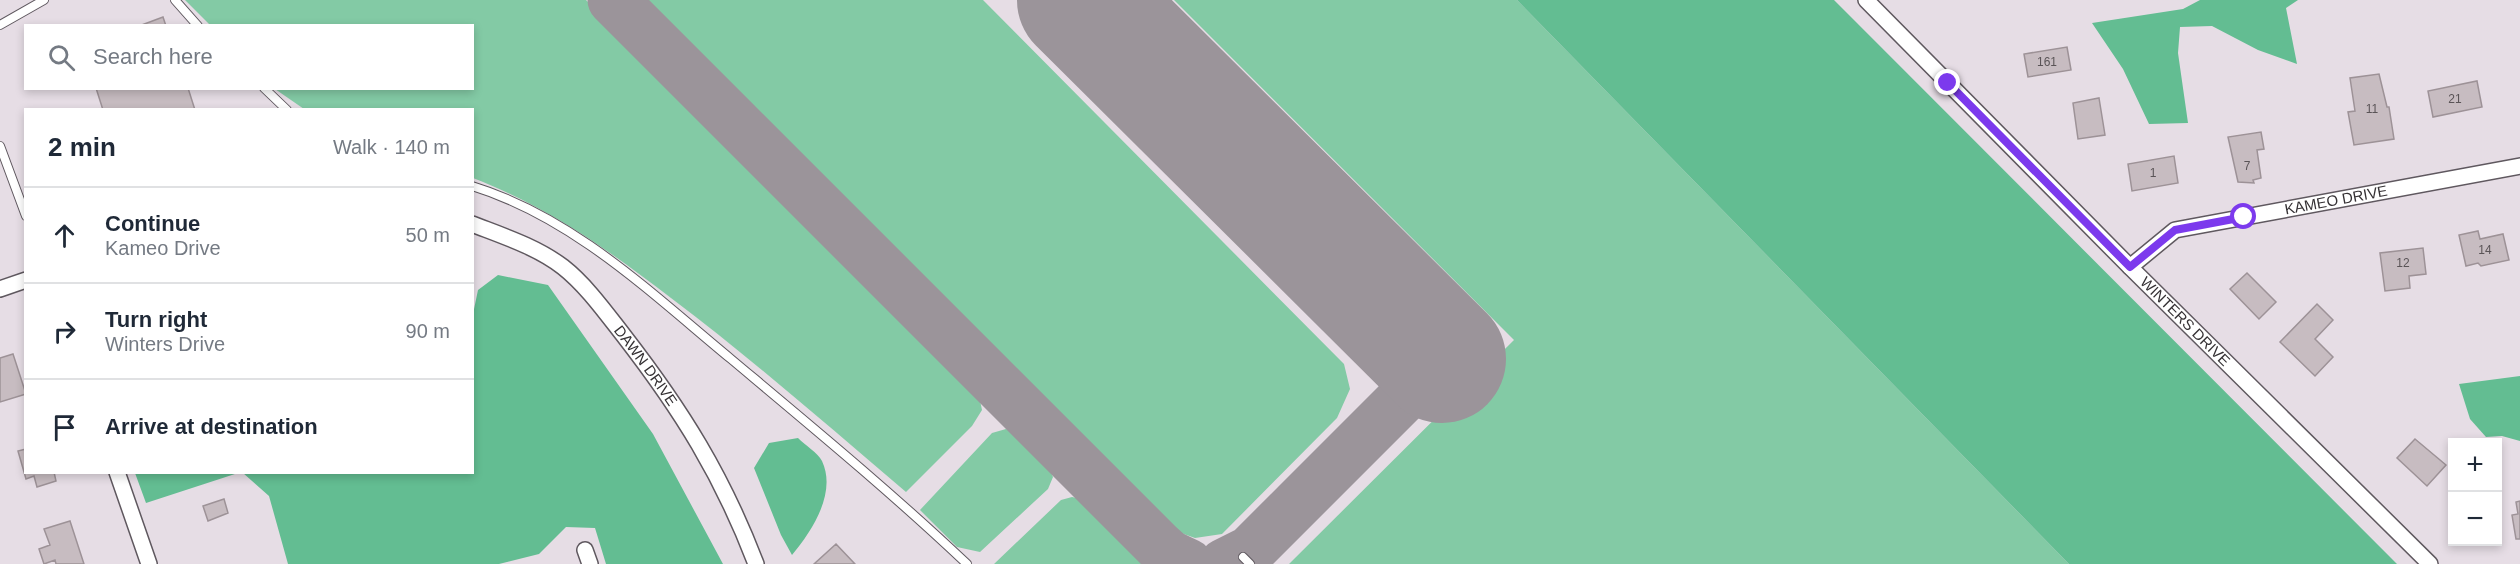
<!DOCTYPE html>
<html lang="en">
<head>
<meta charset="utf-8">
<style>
	:root { --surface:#fff; --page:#f6f6f7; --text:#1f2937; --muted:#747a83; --line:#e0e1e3 }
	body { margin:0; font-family:Arial,sans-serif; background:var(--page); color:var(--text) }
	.controls { position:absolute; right:18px; bottom:18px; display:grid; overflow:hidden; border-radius:0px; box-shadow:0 3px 9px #0003 }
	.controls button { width:54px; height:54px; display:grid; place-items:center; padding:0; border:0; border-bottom:2px solid var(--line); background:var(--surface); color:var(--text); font:30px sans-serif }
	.stop { position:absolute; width:18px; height:18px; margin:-14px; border:4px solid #7c3aed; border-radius:50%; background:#fff }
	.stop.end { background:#7c3aed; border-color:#fff; box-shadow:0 2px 6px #0008 }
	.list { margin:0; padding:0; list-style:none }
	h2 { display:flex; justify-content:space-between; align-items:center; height:78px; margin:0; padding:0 24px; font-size:26px }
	h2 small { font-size:20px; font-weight:400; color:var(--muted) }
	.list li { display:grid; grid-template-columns:39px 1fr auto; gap:18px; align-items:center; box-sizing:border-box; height:96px; padding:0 24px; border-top:2px solid var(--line) }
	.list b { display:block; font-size:22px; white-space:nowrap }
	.list p { margin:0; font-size:20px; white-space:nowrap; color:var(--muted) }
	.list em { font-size:20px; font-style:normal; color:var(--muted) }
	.icon { flex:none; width:33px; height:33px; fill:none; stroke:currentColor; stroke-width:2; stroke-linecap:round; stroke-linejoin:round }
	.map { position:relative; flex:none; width:2520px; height:564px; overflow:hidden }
	.search { position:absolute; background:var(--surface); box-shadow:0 3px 9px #0003; left:24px; top:24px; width:450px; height:66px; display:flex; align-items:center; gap:15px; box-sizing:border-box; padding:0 21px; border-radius:0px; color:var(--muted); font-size:22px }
	.panel { position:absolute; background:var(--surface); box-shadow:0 3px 9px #0003; left:24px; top:108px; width:450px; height:366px; border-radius:0px }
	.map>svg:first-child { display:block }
	.green { fill:#83caa5 }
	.forest { fill:#63bd92 }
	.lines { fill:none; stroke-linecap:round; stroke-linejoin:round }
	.taxiway { stroke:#9b949a; stroke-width:51 }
	.runway { stroke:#9b949a; stroke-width:128 }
	.building { fill:#c7bcc1; stroke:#9d9297; stroke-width:1.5 }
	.lane-casing { stroke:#5f585f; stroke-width:10 }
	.street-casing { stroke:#5f585f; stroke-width:18 }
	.lane { stroke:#fff; stroke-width:8 }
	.street { stroke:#fff; stroke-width:15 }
	.route { stroke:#7c3aed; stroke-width:8 }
	.labels { text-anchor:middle; stroke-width:5; stroke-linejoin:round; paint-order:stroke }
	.number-label { font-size:12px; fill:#5a5457 }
	.street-label { font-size:15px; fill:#353134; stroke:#e6dde5 }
</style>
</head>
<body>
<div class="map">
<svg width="2520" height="564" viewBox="0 0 2520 564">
	<rect width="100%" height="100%" fill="#e6dde5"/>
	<path class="green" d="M 185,0 L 586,0 L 978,391 L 982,410 L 972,426 L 906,492 C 828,426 752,359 671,298 C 607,249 548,207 473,178 L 472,110 L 304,109 L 275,89 L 472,88 L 472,26 L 210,25 Z
		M 640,0 L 983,0 L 1344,364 L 1350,389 L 1337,418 L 1222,534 L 1195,538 L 1164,527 Z
		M 1174,0 L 1517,0 L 2069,564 L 1289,564 L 1514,340 Z
		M 1006,429 C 1030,436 1044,455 1053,477 L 1048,489 L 980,552 L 957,547 L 920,510 L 992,433 Z
		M 1072,497 L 1090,501 L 1144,556 L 1145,564 L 994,564 L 1061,500 Z"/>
	<path class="forest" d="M 1517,0 L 1834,0 L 2397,564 L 2069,564 Z
		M 2200,0 L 2298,0 L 2286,8 L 2297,64 L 2258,50 L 2212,26 L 2180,27 L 2178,53 L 2188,123 L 2149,124 L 2123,69 L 2092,23 L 2183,9 Z
		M 498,275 L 548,285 L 653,434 L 723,564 L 606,564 L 595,528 L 566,527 L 539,554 L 499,564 L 288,564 L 269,496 L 243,473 L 472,472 L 473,314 L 478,290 Z
		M 2520,376 L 2520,441 L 2502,436 L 2486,437 L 2470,419 L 2459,384 Z
		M 798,438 C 805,445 818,453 822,461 C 837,493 812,531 792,555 L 781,535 L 754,468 L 769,443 Z
		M 135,473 L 135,472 L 238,473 L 146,503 Z"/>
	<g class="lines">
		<path class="taxiway" d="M 613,0 L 1159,546 L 1169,555 L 1188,564
			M 1224,564 L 1250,551 L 1442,359"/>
		<path class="runway" d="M 1081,0 L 1442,359"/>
	</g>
	<path class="building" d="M 163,17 L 166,26 L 139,26 Z
		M 2067,47 L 2071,70 L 2028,77 L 2024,54 Z
		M 2379,74 L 2387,107 L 2389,107 L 2394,139 L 2354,145 L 2348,112 L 2355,111 L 2350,78 Z
		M 2477,81 L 2482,107 L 2433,117 L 2428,91 Z
		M 96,88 L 188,88 L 195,110 L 103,110 Z
		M 2099,98 L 2105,135 L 2078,139 L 2073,103 Z
		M 2261,132 L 2264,149 L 2257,150 L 2261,178 L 2253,180 L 2254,183 L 2238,182 L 2228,137 Z
		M 2174,156 L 2178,183 L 2132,191 L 2128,164 Z
		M 2478,231 L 2480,239 L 2503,234 L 2509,260 L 2481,266 L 2478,263 L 2466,266 L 2459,235 Z
		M 2423,248 L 2426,274 L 2409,276 L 2410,288 L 2385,291 L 2380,253 Z
		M 2247,273 L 2276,302 L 2259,319 L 2230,289 Z
		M 2317,304 L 2333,320 L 2315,339 L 2333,357 L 2315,376 L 2280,342 Z
		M 13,354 L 26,394 L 0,402 L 0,358 Z
		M 2415,439 L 2446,465 L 2427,486 L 2397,458 Z
		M 26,449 L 26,472 L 54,472 L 56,481 L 37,487 L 34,476 L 26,479 L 18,451 Z
		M 224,499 L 228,513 L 208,521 L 203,506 Z
		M 2520,501 L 2520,539 L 2516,539 L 2512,515 L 2518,514 L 2516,502 Z
		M 70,521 L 84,564 L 56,564 L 55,560 L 44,564 L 39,549 L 50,545 L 44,529 Z
		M 836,544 L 855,564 L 814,564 Z"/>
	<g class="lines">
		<defs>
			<path id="lane" d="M 175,0 L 198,26
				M 0,25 L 44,0
				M 264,88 L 287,110
				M 0,146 L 26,216
				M 472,186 C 573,217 651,293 731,359 C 811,426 891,492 967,564
				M 1243,557 L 1250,564"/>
			<g id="street">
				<path id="s1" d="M 1866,0 L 2130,267 L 2430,564"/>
				<path id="s2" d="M 472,224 C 503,236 537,247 563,267 C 586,285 606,313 624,336 C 682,411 722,475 756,564"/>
				<path id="s3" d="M 2130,267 L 2175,230 L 2520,166"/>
				<path d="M 0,289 L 26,280"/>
				<path d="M 117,472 L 149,564"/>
				<path d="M 585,550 L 590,564"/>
			</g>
		</defs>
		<use href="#lane" class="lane-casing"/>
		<use href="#street" class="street-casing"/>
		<use href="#lane" class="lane"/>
		<use href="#street" class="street"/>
	</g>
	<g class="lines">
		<path class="route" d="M 1948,83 L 2130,267 L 2175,230 L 2244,217"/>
	</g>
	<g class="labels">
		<g class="number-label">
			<text x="2047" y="66">161</text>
			<text x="2455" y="103">21</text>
			<text x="2372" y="113">11</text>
			<text x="2247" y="170">7</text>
			<text x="2153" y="177">1</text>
			<text x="2485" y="254">14</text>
			<text x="2403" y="267">12</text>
		</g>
		<g class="street-label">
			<text dy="5" stroke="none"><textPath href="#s3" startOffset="222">KAMEO DRIVE</textPath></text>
			<text dy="5" stroke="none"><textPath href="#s1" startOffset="453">WINTERS DRIVE</textPath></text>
			<text dy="5" stroke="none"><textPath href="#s2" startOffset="230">DAWN DRIVE</textPath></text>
		</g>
	</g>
</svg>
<div class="controls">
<button>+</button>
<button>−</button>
</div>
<div class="stop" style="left:2244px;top:217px"></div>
<div class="stop end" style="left:1948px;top:83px"></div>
<div class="search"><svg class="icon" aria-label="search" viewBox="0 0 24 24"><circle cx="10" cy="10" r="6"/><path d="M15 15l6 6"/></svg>Search here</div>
<section class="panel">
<h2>2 min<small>Walk · 140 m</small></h2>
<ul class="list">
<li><svg class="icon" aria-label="ahead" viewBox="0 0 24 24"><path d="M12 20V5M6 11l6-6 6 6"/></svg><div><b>Continue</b><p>Kameo Drive</p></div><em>50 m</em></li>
<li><svg class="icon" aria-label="right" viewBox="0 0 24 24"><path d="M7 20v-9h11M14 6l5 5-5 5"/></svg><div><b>Turn right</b><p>Winters Drive</p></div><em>90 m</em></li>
<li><svg class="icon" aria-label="arrive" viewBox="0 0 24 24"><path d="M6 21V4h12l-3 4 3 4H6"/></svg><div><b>Arrive at destination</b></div></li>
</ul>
</section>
</div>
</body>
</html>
